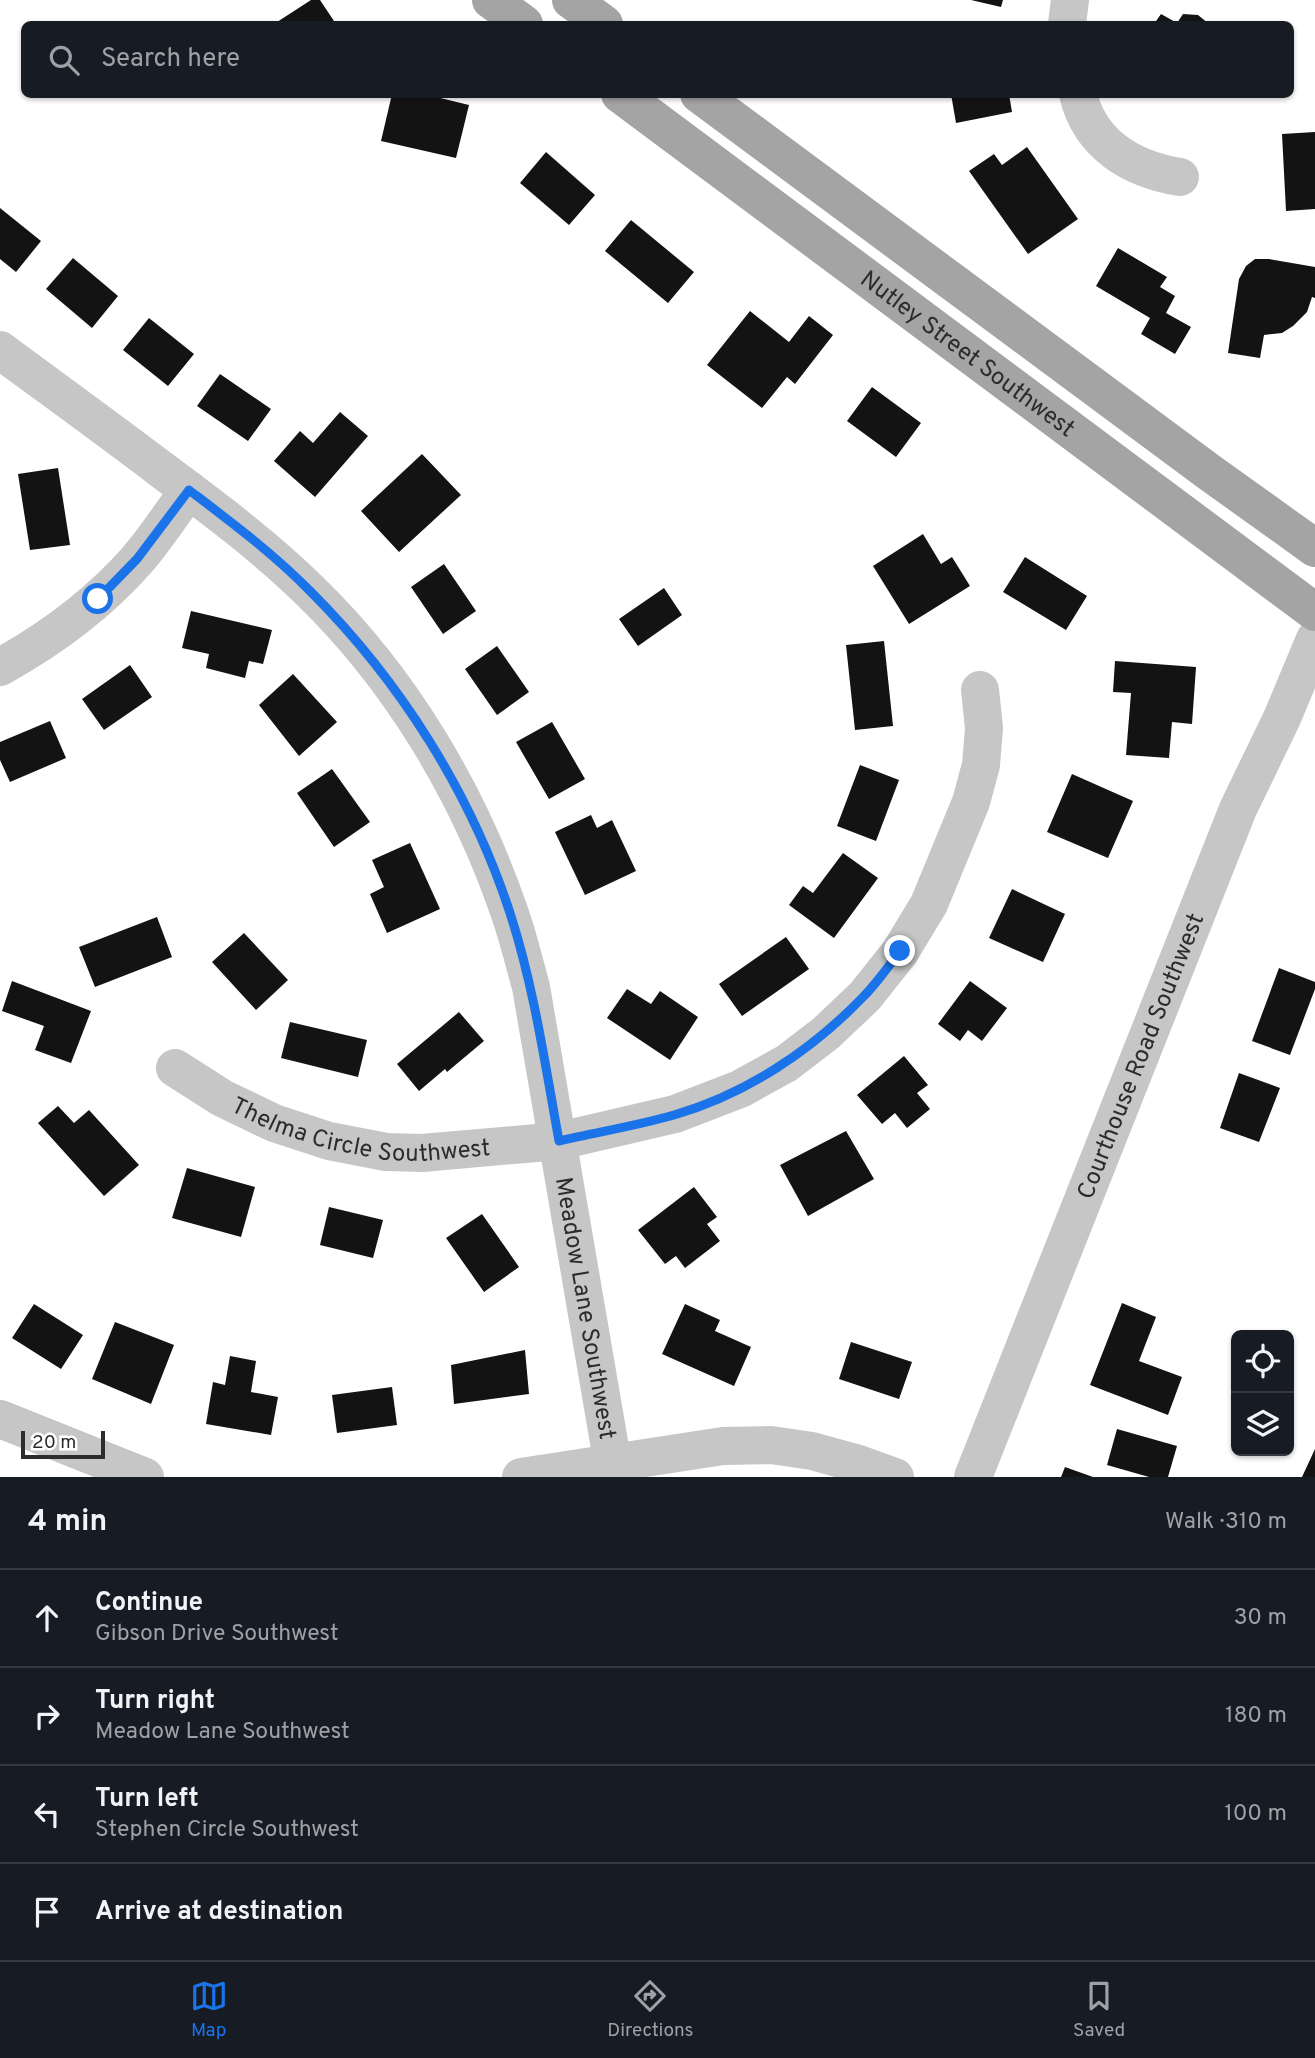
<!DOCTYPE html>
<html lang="en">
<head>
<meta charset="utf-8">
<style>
	:root { --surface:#171b24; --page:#242831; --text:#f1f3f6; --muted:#9ea1a6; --line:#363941; --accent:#1a73e8 }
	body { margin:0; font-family:Overpass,sans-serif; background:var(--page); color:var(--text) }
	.controls { position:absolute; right:21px; bottom:21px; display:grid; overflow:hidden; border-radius:10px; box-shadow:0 2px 5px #0004 }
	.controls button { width:63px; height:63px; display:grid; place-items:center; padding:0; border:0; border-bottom:2px solid var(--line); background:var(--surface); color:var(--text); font:35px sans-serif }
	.scale { position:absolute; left:21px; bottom:18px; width:84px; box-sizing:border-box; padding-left:7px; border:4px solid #2c2c2c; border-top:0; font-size:19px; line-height:24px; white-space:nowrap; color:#2c2c2c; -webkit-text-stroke:5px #fff; paint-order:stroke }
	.stop { position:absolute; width:21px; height:21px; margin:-16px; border:5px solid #1a73e8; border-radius:50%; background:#fff }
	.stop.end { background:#1a73e8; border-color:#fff; box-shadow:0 2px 7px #0008 }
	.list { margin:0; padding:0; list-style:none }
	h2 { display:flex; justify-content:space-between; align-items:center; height:91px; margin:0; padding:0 28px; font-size:30px }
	h2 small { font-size:23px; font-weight:400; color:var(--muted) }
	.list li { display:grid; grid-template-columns:46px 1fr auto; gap:21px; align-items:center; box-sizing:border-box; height:98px; padding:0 28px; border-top:2px solid var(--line) }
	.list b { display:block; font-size:26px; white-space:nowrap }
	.list p { margin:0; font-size:23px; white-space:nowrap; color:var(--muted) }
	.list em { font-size:23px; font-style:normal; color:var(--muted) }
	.icon { flex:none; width:38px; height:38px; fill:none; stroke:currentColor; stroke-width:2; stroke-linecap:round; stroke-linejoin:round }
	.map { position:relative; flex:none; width:1315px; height:1477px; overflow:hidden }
	.search { position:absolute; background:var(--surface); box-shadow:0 2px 5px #0004; left:21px; right:21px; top:21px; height:77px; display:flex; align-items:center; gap:18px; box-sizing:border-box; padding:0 24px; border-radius:10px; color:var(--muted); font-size:26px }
	.sheet { height:483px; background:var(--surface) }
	nav { display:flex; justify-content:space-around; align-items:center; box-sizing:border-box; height:98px; border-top:2px solid var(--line); background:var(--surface); font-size:19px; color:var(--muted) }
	nav a { display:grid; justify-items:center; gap:4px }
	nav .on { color:var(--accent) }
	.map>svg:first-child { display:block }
	.building { fill:#131313 }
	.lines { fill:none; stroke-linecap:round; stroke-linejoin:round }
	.minor { stroke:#c6c6c6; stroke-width:38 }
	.major { stroke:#a4a4a4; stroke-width:38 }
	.route { stroke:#1a73e8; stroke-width:9 }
	.labels { text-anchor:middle; stroke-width:7; stroke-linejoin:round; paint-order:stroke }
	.street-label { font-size:24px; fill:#2c2c2c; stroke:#fff }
</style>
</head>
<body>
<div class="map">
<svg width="1315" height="1477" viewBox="0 0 1315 1477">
	<rect width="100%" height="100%" fill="#fff"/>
	<path class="building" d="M 311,0 L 320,0 L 336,24 L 274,24 Z
		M 971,0 L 1003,0 L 1001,7 Z
		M 1161,14 L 1177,23 L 1183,14 L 1198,15 L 1209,24 L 1154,24 Z
		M 392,94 L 424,94 L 469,105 L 456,158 L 381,141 Z
		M 951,94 L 1009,94 L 1012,112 L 956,123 Z
		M 1315,132 L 1315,209 L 1286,211 L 1282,134 Z
		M 1027,147 L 1078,219 L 1028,254 L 969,171 L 994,154 L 1002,165 Z
		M 546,152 L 595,195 L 569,225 L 520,183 Z
		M 0,208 L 41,241 L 16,272 L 0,259 Z
		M 631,220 L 694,272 L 668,303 L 605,251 Z
		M 1118,248 L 1167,277 L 1160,287 L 1175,296 L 1166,313 L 1191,327 L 1175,354 L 1141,334 L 1150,318 L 1096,286 Z
		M 73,258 L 118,296 L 92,328 L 46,289 Z
		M 1255,259 L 1269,259 L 1315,267 L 1315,298 L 1312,297 L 1307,312 L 1293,326 L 1282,333 L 1264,335 L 1260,358 L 1228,353 L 1239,279 L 1246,266 Z
		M 750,311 L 789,342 L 809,316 L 833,335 L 795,384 L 787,377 L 762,408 L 707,365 Z
		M 149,318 L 194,354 L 168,386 L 123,350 Z
		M 220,374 L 271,409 L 248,441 L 197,406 Z
		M 872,387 L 921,423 L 896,457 L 847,421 Z
		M 340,412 L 368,436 L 315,497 L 274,461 L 300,431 L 313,443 Z
		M 422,454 L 461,495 L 399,552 L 361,511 Z
		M 58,468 L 70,545 L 30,550 L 18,474 Z
		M 923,534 L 941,564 L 952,557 L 970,586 L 909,624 L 873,566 Z
		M 1025,557 L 1087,596 L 1066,630 L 1003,592 Z
		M 444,564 L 476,611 L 443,634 L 411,587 Z
		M 664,588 L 682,615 L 638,646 L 619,619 Z
		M 191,611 L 272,630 L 263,664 L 249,661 L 245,678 L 206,668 L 209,654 L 182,648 Z
		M 884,641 L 893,726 L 855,730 L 846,645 Z
		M 497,646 L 529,692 L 497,715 L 465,669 Z
		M 1115,661 L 1196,667 L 1192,724 L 1172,722 L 1169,758 L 1126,755 L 1131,693 L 1113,692 Z
		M 130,665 L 152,697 L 104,730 L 82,699 Z
		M 293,674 L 337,722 L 299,756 L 259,705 Z
		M 50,721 L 66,758 L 10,782 L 0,760 L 0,742 Z
		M 552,722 L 585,779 L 549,799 L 516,742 Z
		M 860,765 L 899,780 L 876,841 L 837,826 Z
		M 332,769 L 370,822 L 334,847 L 297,793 Z
		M 1072,774 L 1133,801 L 1108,858 L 1047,832 Z
		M 591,815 L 597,828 L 612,820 L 636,871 L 585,895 L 555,832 Z
		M 410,843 L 440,909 L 387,933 L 370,894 L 384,887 L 372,860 Z
		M 843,853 L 878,878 L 834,938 L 789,905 L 803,886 L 813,893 Z
		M 1012,889 L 1065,914 L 1043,962 L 989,938 Z
		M 157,917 L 172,957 L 95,987 L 79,947 Z
		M 244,933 L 288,980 L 256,1010 L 212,962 Z
		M 786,937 L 809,969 L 742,1016 L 719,984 Z
		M 1279,968 L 1315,982 L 1315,989 L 1290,1055 L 1252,1041 Z
		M 12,981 L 91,1011 L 71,1063 L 35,1050 L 44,1026 L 2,1011 Z
		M 970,981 L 1007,1008 L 982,1041 L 968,1030 L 960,1041 L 938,1024 Z
		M 627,989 L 651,1004 L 660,991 L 698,1017 L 670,1060 L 607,1018 Z
		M 459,1012 L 484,1041 L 447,1072 L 445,1069 L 419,1091 L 397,1064 Z
		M 290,1022 L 367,1040 L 358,1077 L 281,1058 Z
		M 904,1056 L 928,1085 L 917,1093 L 930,1109 L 907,1128 L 895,1113 L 882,1124 L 857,1095 Z
		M 1239,1073 L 1280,1088 L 1259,1142 L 1220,1128 Z
		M 58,1106 L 74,1123 L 89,1110 L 139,1165 L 104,1196 L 38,1123 Z
		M 846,1131 L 874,1179 L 808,1216 L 780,1165 Z
		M 187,1168 L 255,1187 L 241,1237 L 172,1218 Z
		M 694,1187 L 717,1217 L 707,1224 L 720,1241 L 685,1268 L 676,1256 L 665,1264 L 638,1230 Z
		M 329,1207 L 383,1220 L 373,1258 L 320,1245 Z
		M 482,1214 L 519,1267 L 484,1292 L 446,1238 Z
		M 1122,1303 L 1156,1317 L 1139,1361 L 1182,1377 L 1168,1415 L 1090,1385 Z
		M 34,1304 L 83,1335 L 61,1369 L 12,1338 Z
		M 685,1304 L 720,1320 L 715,1331 L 751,1347 L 734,1386 L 662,1354 Z
		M 115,1322 L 174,1345 L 151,1404 L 92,1379 Z
		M 851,1342 L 912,1362 L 899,1399 L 839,1379 Z
		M 525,1350 L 529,1394 L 454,1404 L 451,1365 Z
		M 230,1356 L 256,1361 L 251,1392 L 278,1397 L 271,1435 L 206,1424 L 213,1382 L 225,1385 Z
		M 392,1387 L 397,1425 L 337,1433 L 332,1395 Z
		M 1117,1429 L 1177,1446 L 1168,1477 L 1149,1477 L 1107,1465 Z
		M 1315,1449 L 1315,1477 L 1302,1477 Z
		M 1065,1467 L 1093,1477 L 1061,1477 Z"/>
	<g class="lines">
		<g class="minor">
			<path d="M 1067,24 L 1070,0"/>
			<path d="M 1078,94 C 1090,145 1132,169 1180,177"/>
			<path id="s1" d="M 0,350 C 54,390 108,429 162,470 C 213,508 264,546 309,590 C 400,678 468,792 509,911 C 518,936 524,962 531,987 L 615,1477"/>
			<path d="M 0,667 C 51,639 98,604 137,560 C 156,538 172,513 189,490"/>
			<path id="s2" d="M 175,1068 L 222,1098 L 274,1123 L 329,1141 L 386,1152 L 422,1153 L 559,1141 L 675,1114 L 740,1089 L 787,1063 L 826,1033 L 865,996 L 900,952 L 929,904 L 971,802 L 981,765 L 984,728 L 980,690"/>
			<path d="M 0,1419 L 145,1477"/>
			<path d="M 521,1477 L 723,1446 L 771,1445 L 812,1451 L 859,1464 L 895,1477"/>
			<path id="s3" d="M 973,1477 L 1238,809 L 1282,718 L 1315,639"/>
		</g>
		<g class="major">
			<path d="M 491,0 L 524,24"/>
			<path d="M 571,0 L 604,24"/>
			<path id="s4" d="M 620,94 L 1315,612"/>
			<path d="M 699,94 L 1209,472 L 1315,548"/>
		</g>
	</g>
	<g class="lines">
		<path class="route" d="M 98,599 L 137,559 L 189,490 C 231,522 274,554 311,592 C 400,681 471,793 510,913 C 534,987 545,1064 559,1141 C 597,1132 636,1126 674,1115 C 746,1094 811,1051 863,997 C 877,983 888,967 900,951"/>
	</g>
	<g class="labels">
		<g class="street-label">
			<text dy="8" stroke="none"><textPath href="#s4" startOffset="434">Nutley Street Southwest</textPath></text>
			<text dy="8" stroke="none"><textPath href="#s3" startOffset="453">Courthouse Road Southwest</textPath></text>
			<text dy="8" stroke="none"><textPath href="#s2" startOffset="201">Thelma Circle Southwest</textPath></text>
			<text dy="8" stroke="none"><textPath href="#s1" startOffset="1178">Meadow Lane Southwest</textPath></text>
		</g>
	</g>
</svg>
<div class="controls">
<button><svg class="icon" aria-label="locate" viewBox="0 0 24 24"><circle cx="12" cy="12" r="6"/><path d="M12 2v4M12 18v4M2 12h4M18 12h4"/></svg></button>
<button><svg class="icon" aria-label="layers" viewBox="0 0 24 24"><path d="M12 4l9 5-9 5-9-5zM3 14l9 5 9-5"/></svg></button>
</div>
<div class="scale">20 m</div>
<div class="stop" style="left:98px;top:599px"></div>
<div class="stop end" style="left:900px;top:951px"></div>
<div class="search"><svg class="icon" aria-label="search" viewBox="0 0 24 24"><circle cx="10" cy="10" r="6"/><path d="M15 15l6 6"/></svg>Search here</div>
</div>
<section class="sheet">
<h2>4 min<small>Walk · 310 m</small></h2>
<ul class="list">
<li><svg class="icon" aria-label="ahead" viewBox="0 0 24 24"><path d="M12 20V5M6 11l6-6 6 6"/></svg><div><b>Continue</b><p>Gibson Drive Southwest</p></div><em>30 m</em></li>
<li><svg class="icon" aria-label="right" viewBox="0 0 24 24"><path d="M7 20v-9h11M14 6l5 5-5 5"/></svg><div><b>Turn right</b><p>Meadow Lane Southwest</p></div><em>180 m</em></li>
<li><svg class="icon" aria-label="left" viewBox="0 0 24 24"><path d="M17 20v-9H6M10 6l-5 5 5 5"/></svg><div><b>Turn left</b><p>Stephen Circle Southwest</p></div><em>100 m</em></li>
<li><svg class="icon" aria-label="arrive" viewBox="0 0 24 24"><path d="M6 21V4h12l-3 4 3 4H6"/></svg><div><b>Arrive at destination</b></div></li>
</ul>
</section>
<nav>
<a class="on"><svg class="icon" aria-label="map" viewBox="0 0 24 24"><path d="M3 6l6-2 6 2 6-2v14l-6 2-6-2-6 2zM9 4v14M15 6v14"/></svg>Map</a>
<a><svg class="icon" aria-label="directions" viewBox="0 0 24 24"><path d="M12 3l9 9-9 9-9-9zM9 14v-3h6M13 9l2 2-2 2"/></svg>Directions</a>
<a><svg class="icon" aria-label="saved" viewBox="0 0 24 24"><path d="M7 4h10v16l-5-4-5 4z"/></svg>Saved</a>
</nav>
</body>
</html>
